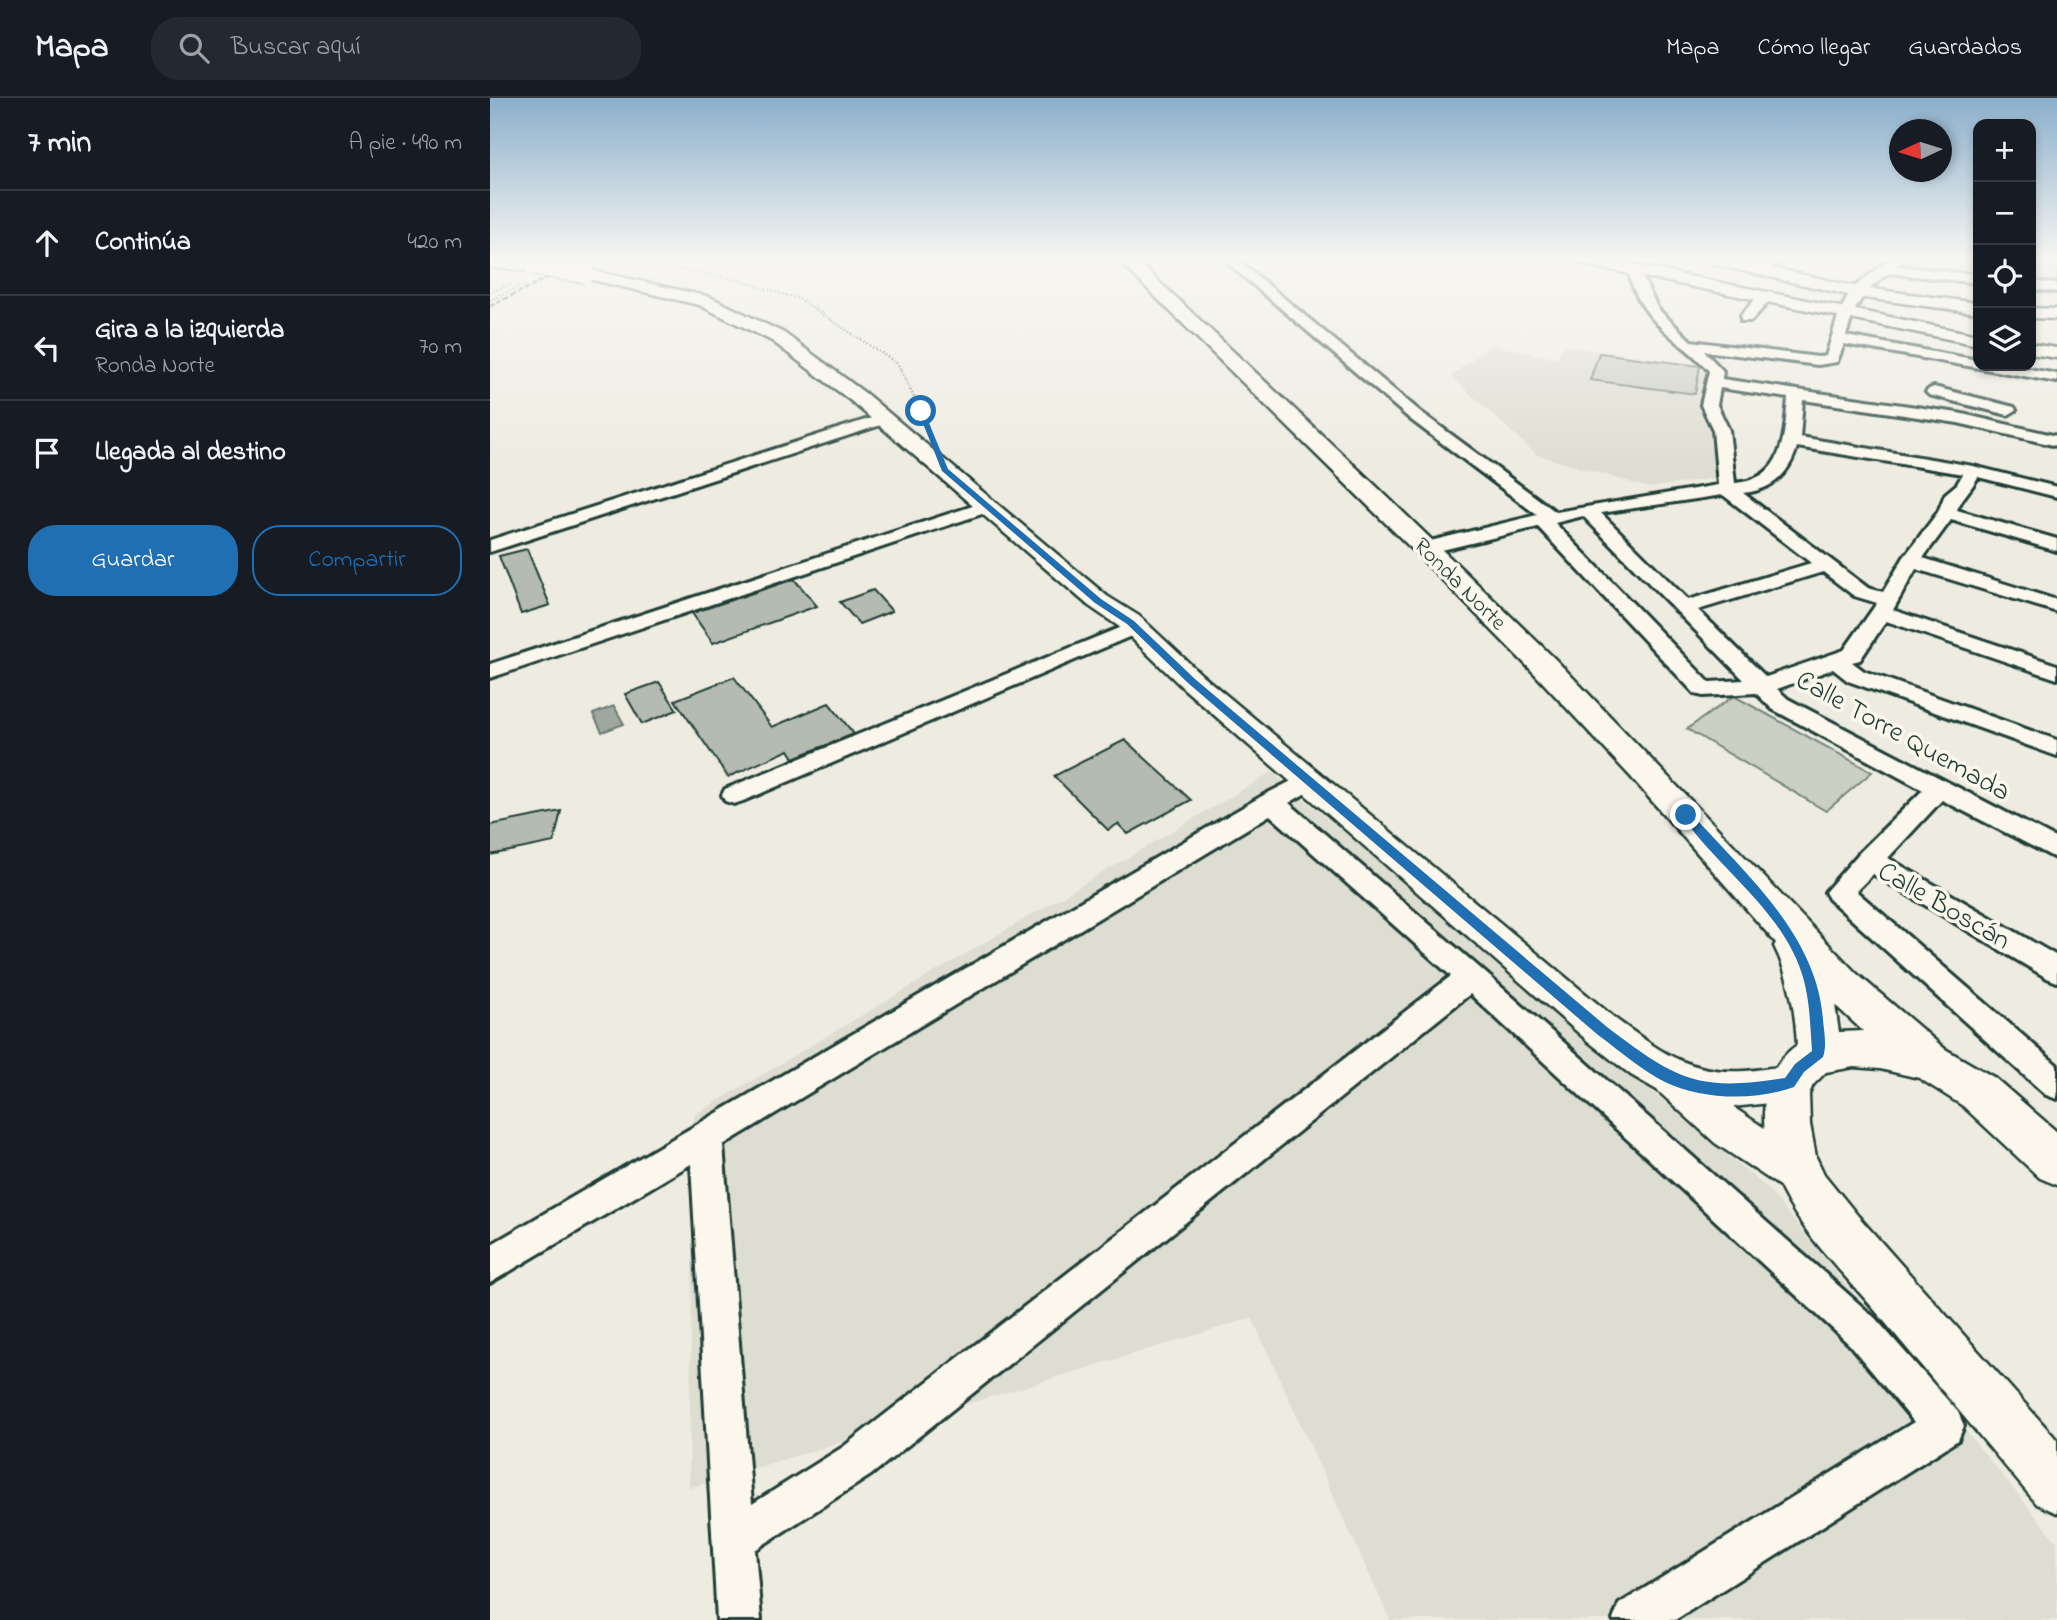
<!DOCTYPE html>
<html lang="es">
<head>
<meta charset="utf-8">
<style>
	:root { --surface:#171b24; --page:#242831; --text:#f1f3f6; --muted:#9ea1a6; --line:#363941; --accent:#1f6fb2 }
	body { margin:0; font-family:"Indie Flower",sans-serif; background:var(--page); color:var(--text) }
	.controls { position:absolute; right:21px; top:21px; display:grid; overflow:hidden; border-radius:14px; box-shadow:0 4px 10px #0003 }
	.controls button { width:63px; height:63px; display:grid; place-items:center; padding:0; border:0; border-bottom:2px solid var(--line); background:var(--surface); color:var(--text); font:35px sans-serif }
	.compass { position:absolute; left:1399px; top:21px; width:63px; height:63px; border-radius:50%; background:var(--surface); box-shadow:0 4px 10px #0003; rotate:266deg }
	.stop { position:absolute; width:21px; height:21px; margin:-16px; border:5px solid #1f6fb2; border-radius:50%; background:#fff }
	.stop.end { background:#1f6fb2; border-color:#fff; box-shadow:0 2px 7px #0008 }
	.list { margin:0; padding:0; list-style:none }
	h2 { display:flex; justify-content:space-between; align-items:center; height:91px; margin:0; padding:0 28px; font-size:30px }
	h2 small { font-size:23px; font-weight:400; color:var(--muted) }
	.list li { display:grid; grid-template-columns:46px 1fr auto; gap:21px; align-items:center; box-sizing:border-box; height:105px; padding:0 28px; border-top:2px solid var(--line) }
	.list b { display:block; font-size:26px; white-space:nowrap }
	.list p { margin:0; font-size:23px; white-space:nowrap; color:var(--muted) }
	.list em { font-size:23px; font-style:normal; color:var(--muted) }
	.actions { display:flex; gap:14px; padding:21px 28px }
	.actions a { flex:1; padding:16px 0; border:2px solid var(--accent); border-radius:28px; text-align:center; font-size:24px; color:var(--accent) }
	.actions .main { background:var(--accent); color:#fff }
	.icon { flex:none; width:38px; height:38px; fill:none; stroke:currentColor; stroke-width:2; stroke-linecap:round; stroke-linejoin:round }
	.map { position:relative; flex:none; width:1567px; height:1522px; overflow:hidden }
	header { display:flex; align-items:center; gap:42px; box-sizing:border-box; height:98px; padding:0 35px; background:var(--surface); border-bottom:2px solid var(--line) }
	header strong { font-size:33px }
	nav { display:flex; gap:38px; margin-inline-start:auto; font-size:24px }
	.search { width:490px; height:63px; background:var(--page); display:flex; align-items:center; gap:18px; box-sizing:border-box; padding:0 24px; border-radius:28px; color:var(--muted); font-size:26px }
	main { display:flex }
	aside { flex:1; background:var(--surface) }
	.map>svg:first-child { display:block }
	.built { fill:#ddddd2 }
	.green { fill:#cbcfc4; stroke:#75867c; stroke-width:2 }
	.water { fill:#9fa89f; stroke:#6c7d74; stroke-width:2 }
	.building { fill:#b4bbb0; stroke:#1f3d34; stroke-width:2 }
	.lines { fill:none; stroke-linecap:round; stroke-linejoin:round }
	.minor-casing { stroke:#1f3d34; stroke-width:6 }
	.tertiary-casing { stroke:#1f3d34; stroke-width:5 }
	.secondary-casing { stroke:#1f3d34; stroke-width:5 }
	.path { stroke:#1f3d34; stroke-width:2.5; stroke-dasharray:1 2.5; stroke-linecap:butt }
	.minor { fill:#fbf7ec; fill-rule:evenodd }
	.tertiary { fill:#fbf7ec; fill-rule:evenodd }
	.secondary { fill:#fbf7ec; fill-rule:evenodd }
	.rail { stroke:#1f3d34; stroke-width:2.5; stroke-dasharray:5 2.5; stroke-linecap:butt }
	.tertiary-bridge-casing { stroke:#1f3d34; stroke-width:20; stroke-linecap:butt }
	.tertiary-bridge { stroke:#fbf7ec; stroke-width:18 }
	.route { fill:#1f6fb2 }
	.labels { text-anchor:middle; stroke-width:7; stroke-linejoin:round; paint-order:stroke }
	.far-street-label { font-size:23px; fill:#1f3d34; stroke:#fbf7ec }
	.street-label { font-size:28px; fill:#1f3d34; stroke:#fbf7ec }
</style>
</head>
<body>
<header>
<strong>Mapa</strong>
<div class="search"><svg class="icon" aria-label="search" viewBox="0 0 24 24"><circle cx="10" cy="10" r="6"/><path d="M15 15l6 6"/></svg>Buscar aquí</div>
<nav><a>Mapa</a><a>Cómo llegar</a><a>Guardados</a></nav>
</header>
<main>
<aside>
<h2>7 min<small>A pie · 490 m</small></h2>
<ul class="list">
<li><svg class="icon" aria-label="ahead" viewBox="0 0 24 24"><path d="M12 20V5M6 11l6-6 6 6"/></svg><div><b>Continúa</b></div><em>420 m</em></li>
<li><svg class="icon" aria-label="left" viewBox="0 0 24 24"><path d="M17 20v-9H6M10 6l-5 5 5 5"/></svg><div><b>Gira a la izquierda</b><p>Ronda Norte</p></div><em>70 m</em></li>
<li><svg class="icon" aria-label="arrive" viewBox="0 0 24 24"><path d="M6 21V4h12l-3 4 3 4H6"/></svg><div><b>Llegada al destino</b></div></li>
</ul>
<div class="actions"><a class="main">Guardar</a><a>Compartir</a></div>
</aside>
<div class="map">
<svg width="1567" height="1522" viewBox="0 0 1567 1522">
	<rect width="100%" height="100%" fill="#eeece1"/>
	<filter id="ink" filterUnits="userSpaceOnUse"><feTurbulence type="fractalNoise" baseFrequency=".0143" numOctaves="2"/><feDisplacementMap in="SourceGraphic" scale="14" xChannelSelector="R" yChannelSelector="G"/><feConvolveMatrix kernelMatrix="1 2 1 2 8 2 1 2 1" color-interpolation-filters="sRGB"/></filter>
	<g filter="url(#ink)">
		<path class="built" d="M 1001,247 L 1067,261 L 1074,248 L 1209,267 L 1215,271 L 1216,277 L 1210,307 L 1214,323 L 1221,336 L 1225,380 L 1160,390 L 1047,357 L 961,278 Z
			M 782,674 L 1277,1090 L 1567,1444 L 1567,1522 L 900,1522 L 762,1220 L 199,1390 L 204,1017 Z"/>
		<path class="green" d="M 1421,161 L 1488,161 L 1488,178 L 1417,171 L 1419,169 L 1414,168 Z
			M 1541,161 L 1567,161 L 1567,187 L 1541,184 Z
			M 1109,255 L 1210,268 L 1205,296 L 1100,282 Z
			M 1244,598 L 1382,674 L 1336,713 L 1197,631 Z"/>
		<path class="water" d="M 124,608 L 134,626 L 112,634 L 103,616 Z"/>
		<path class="building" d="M 37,451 L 60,507 L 31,516 L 9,458 Z
			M 304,481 L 327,508 L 223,545 L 202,515 Z
			M 383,492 L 402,513 L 369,526 L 350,504 Z
			M 244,579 L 282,629 L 339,605 L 364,636 L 304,660 L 299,652 L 238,679 L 185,602 Z
			M 169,584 L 187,612 L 152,626 L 135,596 Z
			M 635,642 L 701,702 L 638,736 L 628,726 L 618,732 L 564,678 Z
			M 71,713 L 64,744 L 0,757 L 0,727 Z"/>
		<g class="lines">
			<defs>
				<path id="minor" d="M 733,161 L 747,161 L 932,315 L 1066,414 L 1228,387 L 1223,332 L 1211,307 L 1219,273 C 1187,237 1151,227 1138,173 L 1140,170 L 1148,170 L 1168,211 L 1201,243 L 1328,259 L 1336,258 L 1349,215 L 1362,191 L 1400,161 L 1414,161 L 1406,168 L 1488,177 L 1488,185 L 1398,175 C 1371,197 1366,204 1356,238 L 1488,262 L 1488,268 L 1523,268 L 1567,276 L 1567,284 L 1354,246 L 1347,264 L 1328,267 L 1214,253 L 1233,273 L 1232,281 L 1468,315 L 1567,338 L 1567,348 L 1468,325 L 1313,302 L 1310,339 L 1483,368 L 1567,389 L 1567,399 L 1488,379 C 1481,392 1472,399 1467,412 L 1567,441 L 1567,453 L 1461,422 L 1433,460 L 1567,502 L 1567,514 L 1426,471 L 1403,512 L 1567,567 L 1567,581 L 1396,523 L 1370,562 L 1362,564 L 1374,573 L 1567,642 L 1567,658 L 1358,583 L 1343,571 L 1287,591 L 1298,601 L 1567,741 L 1567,761 L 1452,702 L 1398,760 L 1567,858 L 1567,884 L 1557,880 L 1383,776 L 1366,793 L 1567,967 L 1567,1001 L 1556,997 L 1339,801 L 1335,794 L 1370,754 L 1433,692 L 1282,611 L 1266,595 L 1213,598 L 1205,596 L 1048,429 L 935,456 L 928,454 L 926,450 L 928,446 L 1047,417 L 920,321 ZM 1230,290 L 1298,300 C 1294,340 1294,381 1245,385 L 1239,332 L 1227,307 ZM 1307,349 L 1473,376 L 1467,386 L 1455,396 L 1448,414 L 1414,459 L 1393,494 L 1378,490 L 1253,395 C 1282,392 1299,377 1307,349 ZM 1233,397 L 1321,465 L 1198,502 L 1111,415 ZM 1093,418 L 1254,582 L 1219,584 L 1065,425 ZM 1333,474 L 1364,498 L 1387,505 L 1354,552 L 1276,579 L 1208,512 Z
					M 1279,161 L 1294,161 L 1275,175 L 1267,175 L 1267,169 Z
					M 1541,183 L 1567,186 L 1567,194 L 1541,191 Z
					M 1276,194 L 1281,195 L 1281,201 L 1261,223 L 1251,223 L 1251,217 L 1271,195 Z
					M 1444,289 L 1524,309 L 1526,312 L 1518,317 L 1439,297 L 1436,294 L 1439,291 Z
					M 394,316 L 400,318 L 402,321 L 400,324 L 0,454 L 0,442 Z
					M 498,403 L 504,404 L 507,408 L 504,412 L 0,580 L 0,566 Z
					M 646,523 L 653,525 L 656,529 L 653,533 L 253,703 L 244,706 L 235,703 L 232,697 L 235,691 Z
					M 819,674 L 828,676 L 831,682 L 828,688 L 799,705 L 991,871 L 1385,1220 L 1468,1314 L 1474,1328 L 1468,1342 L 1185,1522 L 1123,1522 L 1129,1506 L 1424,1324 L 1359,1246 L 980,896 L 381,1377 L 265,1452 L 271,1522 L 227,1522 L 201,1066 L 0,1185 L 0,1147 L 772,698 ZM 780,717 L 961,878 L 353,1349 L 262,1406 L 233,1047 Z"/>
				<path id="tertiary" d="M 0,161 L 43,163 L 51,168 L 43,173 L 0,169 Z
					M 1084,161 L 1115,161 L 1488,237 L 1488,247 L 1091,166 Z
					M 1216,161 L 1245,161 L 1367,189 L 1488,205 L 1488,215 L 1367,199 L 1223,166 Z
					M 96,171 L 220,199 L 294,235 L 375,295 L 617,498 L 649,518 L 712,577 L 1127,922 C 1170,953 1198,976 1254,973 C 1275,972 1293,965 1313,973 L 1319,985 L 1313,997 L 1299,1003 L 1243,1009 L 1324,1063 L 1330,1077 L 1324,1091 L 1309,1097 L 1294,1091 L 1225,1045 L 1167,992 L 1141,977 L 1099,944 L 692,589 L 631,530 L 599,508 L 361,303 L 282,243 L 209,207 L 90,179 L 88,176 L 90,173 Z
					M 1541,210 L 1567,211 L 1567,221 L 1541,220 Z
					M 1541,246 L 1567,250 L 1567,260 L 1541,256 Z"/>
				<path id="secondary" d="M 627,161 L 645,161 L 885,387 L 1066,562 L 1366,875 L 1455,951 L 1505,980 L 1567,1034 L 1567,1087 L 1550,1080 L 1473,1008 L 1429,980 L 1390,971 L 1364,969 L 1336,974 L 1323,987 L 1319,996 L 1320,1026 L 1326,1059 L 1334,1076 L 1368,1118 L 1567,1342 L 1567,1415 L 1547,1406 C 1492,1341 1438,1275 1383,1210 C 1351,1173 1314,1137 1292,1093 C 1270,1048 1261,979 1307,947 C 1305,912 1300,880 1284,848 L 1286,845 L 1141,679 L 1044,575 L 927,456 ZM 1345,907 L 1373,933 L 1349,934 Z"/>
			</defs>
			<use href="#minor" class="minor-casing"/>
			<use href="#tertiary" class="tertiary-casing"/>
			<use href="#secondary" class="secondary-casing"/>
			<path class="path" d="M 132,161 L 252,183 L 311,202 L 408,266 L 438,329
				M 0,194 L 22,186
				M 0,202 L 33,187"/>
			<use href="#minor" class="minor"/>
			<use href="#tertiary" class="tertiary"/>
			<use href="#secondary" class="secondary"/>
			<path class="rail" d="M 0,208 L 97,161"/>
			<defs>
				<path id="tertiary-bridge" d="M 43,168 L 96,176"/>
			</defs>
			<use href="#tertiary-bridge" class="tertiary-bridge-casing"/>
			<use href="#tertiary-bridge" class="tertiary-bridge"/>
		</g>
	</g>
	<linearGradient id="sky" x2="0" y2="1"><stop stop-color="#8bafcb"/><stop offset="0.43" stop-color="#f7f6f2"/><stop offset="1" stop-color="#f7f6f2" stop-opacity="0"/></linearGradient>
	<rect width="1567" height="374" fill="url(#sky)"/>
	<path class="route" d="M 431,311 L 434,313 L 458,371 L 611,501 L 644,523 L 705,581 L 1117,929 C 1187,982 1207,994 1295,980 L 1305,966 L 1322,953 C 1320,926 1320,899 1311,873 C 1290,811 1228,770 1191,717 L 1196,713 L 1200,714 C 1255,776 1327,836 1333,922 C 1334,933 1337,948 1333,959 L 1314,974 L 1304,989 C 1265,1003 1213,1002 1175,984 C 1151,972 1130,953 1108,937 L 698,585 L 637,526 L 605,505 L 452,373 L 428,313 Z"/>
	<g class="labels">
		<g class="far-street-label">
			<text transform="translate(971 485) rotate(45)" y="8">Ronda Norte</text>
		</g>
		<g class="street-label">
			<text transform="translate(1414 636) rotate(29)" y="10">Calle Torre Quemada</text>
			<text transform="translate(1455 806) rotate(30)" y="10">Calle Boscán</text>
		</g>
	</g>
</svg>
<div class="controls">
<button>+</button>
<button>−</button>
<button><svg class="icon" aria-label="locate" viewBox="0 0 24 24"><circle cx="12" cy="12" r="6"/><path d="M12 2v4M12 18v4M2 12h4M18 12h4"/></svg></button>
<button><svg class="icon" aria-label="layers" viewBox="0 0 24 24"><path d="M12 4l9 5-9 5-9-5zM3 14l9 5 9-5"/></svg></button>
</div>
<svg class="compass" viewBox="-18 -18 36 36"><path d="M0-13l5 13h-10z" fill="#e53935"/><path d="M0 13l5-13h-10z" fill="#9ea1a6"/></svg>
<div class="stop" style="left:431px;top:313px"></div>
<div class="stop end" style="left:1196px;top:717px"></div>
</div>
</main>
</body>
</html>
